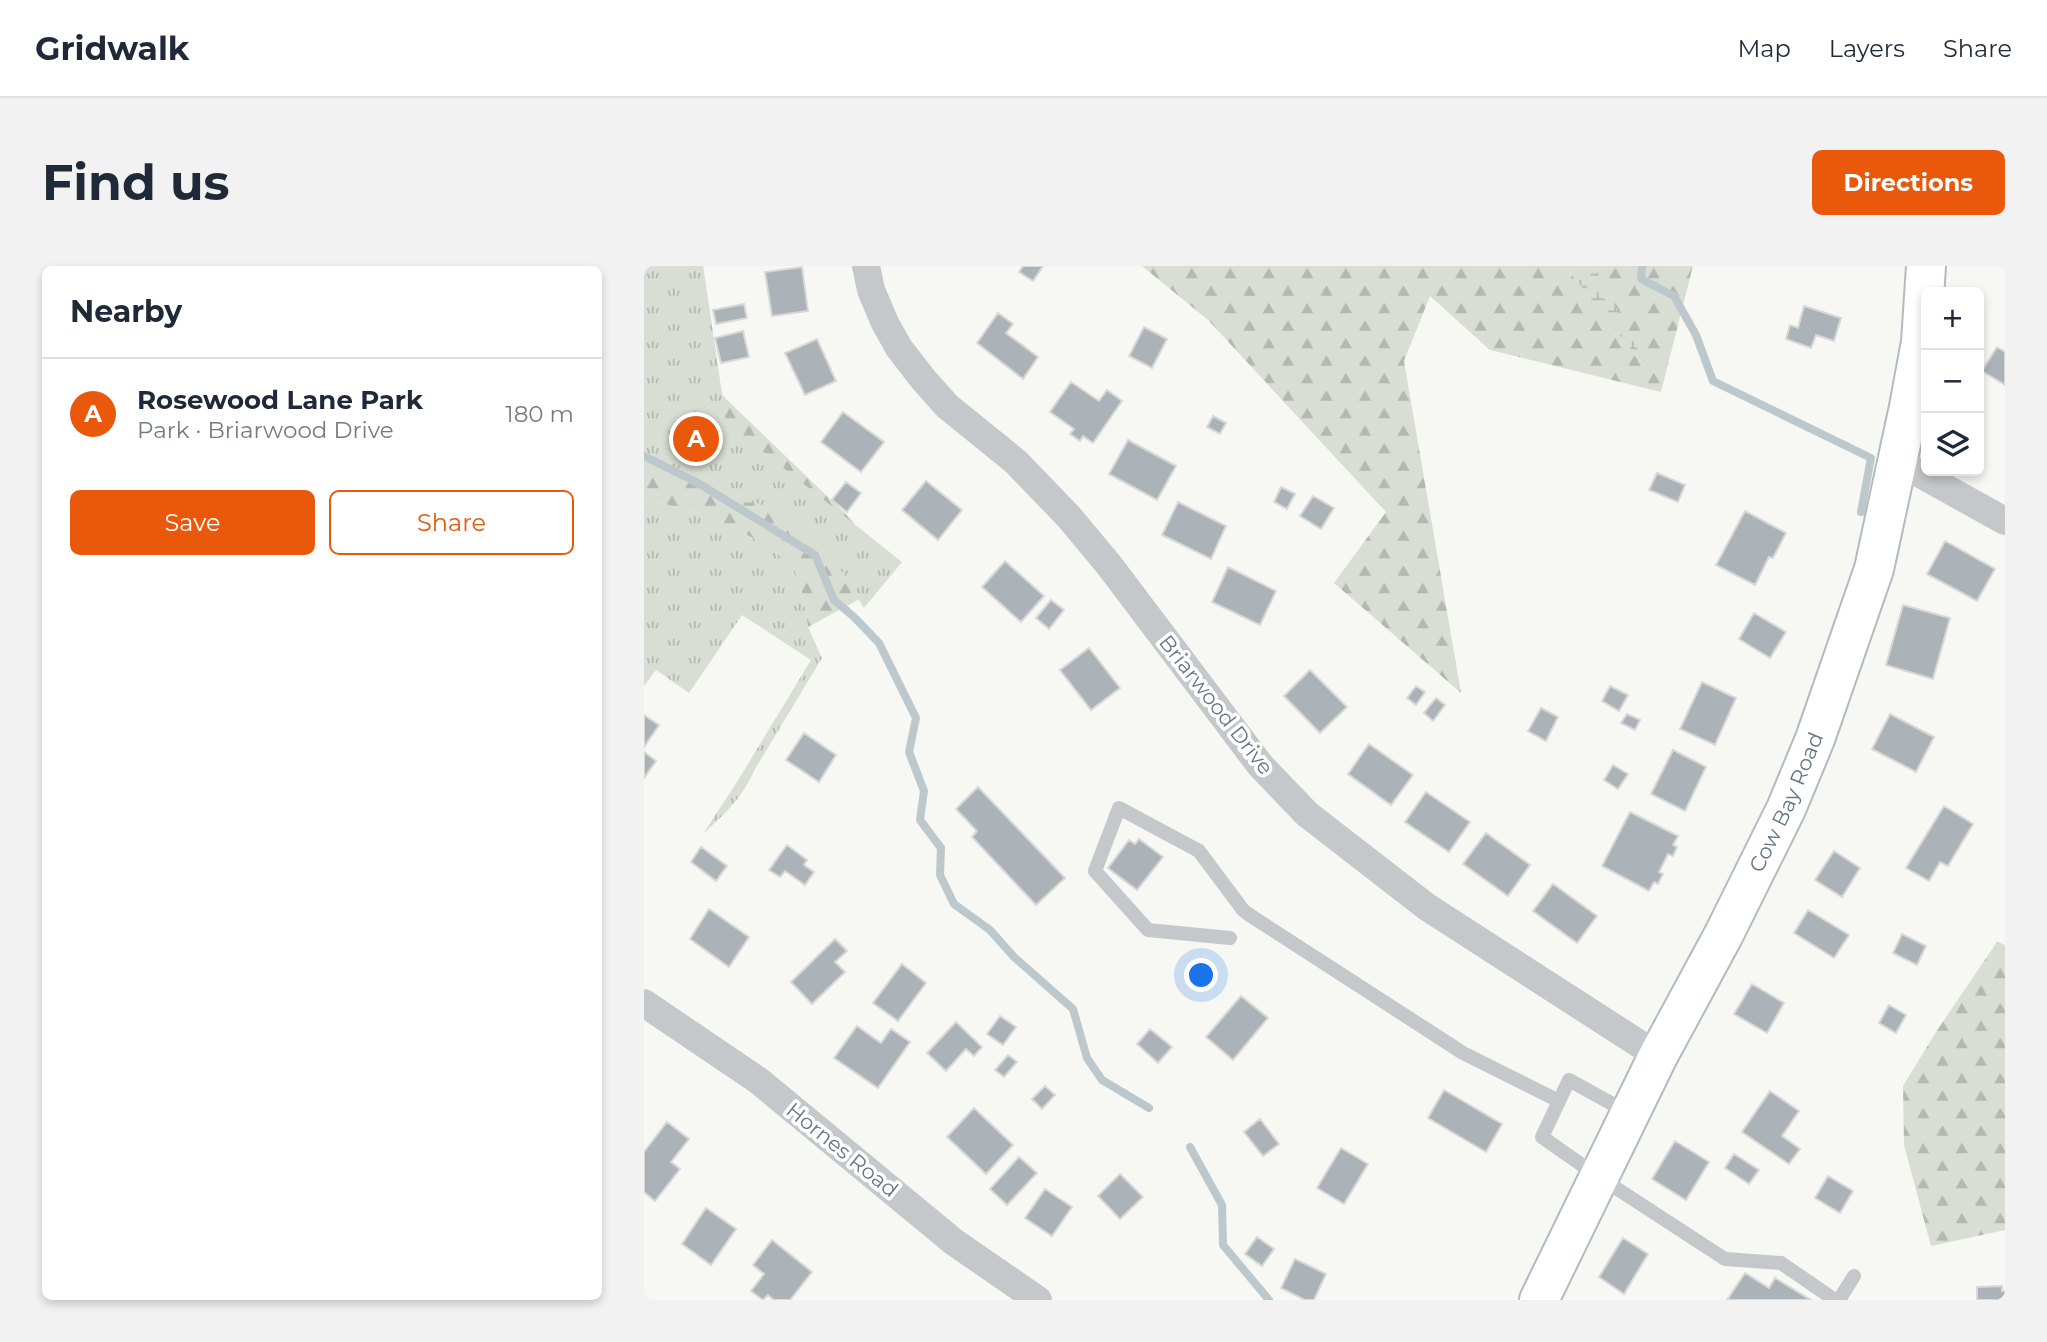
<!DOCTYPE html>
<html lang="en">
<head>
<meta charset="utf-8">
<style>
	:root { --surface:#fff; --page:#f2f2f3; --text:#1f2937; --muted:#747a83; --line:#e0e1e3; --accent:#ea580c }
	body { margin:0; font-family:Montserrat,sans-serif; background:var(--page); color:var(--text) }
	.controls { position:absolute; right:21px; top:21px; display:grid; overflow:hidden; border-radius:10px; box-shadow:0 4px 10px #0003 }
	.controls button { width:63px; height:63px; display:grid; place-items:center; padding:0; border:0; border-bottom:2px solid var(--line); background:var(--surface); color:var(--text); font:35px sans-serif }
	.you { position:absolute; left:558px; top:710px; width:24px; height:24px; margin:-18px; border:5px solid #fff; border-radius:50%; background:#1a73e8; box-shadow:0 0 0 10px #1a73e833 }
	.badge { display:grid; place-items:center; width:46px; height:46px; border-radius:50%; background:var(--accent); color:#fff; font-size:23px; font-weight:700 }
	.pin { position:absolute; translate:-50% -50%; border:4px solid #fff; box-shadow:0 2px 7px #0006 }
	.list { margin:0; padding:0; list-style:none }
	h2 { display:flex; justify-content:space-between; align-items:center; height:91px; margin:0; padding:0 28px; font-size:30px }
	h2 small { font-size:23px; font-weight:400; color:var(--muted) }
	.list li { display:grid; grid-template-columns:46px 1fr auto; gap:21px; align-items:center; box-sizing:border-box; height:112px; padding:0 28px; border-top:2px solid var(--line) }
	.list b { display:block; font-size:26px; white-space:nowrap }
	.list p { margin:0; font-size:23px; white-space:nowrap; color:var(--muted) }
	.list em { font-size:23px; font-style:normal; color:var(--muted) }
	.actions { display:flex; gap:14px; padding:21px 28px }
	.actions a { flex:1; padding:16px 0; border:2px solid var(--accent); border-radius:10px; text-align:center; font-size:24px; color:var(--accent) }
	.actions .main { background:var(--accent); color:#fff }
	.icon { flex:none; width:38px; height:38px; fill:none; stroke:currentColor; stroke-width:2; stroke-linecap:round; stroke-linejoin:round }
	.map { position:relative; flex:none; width:1361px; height:1034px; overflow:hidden; border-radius:10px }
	header { display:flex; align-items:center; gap:42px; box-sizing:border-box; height:98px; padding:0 35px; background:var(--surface); border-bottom:2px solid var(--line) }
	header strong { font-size:33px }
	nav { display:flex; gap:38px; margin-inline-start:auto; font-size:24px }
	.intro { display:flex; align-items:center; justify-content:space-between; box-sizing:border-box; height:168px; padding:0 42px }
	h1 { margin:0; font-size:49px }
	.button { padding:18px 32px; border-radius:10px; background:var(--accent); color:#fff; font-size:24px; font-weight:700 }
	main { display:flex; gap:42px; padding:0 42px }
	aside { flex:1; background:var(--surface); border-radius:10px; box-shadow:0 4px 10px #0003 }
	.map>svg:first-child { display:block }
	.forest { fill:url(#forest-firs) }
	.wetland { fill:url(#wetland-marsh) }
	.park { fill:url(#park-tufts) }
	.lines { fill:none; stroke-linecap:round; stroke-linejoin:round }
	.stream { stroke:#bcc8cc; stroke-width:8 }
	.building { fill:#abb3b9; stroke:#d8d8d6; stroke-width:2 }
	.secondary-casing { stroke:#b4babe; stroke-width:42 }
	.lane { stroke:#c4c8cb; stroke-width:14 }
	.street { stroke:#c4c8cb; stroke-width:28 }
	.secondary { stroke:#fff; stroke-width:38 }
	.labels { text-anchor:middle; stroke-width:7; stroke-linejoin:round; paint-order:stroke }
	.street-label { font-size:21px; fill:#657785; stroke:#fff }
</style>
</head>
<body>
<header>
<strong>Gridwalk</strong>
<nav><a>Map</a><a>Layers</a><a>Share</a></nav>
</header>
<div class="intro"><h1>Find us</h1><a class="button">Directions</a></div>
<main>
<aside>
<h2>Nearby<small></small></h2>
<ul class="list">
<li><span class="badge">A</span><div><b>Rosewood Lane Park</b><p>Park · Briarwood Drive</p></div><em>180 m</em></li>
</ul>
<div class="actions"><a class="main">Save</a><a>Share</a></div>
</aside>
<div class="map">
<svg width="1361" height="1034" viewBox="0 0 1361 1034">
	<defs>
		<pattern id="forest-firs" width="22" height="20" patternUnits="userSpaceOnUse" patternTransform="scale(1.75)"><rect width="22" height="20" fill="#d8ded4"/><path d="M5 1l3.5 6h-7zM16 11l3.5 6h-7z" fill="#b3b9b2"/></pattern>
		<pattern id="wetland-marsh" width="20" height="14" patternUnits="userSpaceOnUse" patternTransform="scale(1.75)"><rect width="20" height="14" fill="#d8ded4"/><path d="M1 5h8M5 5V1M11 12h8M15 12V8" fill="none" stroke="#b3b9b2"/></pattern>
		<pattern id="park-tufts" width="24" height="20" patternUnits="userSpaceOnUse" patternTransform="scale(1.75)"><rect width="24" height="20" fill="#d8ded4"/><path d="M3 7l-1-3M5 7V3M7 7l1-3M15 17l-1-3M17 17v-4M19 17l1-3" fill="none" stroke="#b3b9b2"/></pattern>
	</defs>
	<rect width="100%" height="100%" fill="#f7f7f3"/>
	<path class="forest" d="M 0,0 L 59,0 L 78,129 L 209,255 L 223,329 L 164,361 L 159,331 L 149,299 L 116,276 L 67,250 L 0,233 Z
		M 498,0 L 921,0 L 1005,106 L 950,0 L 1049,0 L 1017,126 L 846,84 L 786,30 L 760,95 L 817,427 L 690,317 L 742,246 L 564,54 Z
		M 1353,676 L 1361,679 L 1361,964 L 1287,980 L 1260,879 L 1259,820 L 1292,766 Z"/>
	<path class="wetland" d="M 921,0 L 950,0 L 1008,110 Z"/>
	<path class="park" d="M 0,0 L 59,0 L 82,156 L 258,296 L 220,342 L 187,288 L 175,273 L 160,258 L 113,237 L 93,236 L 44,206 L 0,190 Z
		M 0,233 L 67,250 L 116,276 L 149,299 L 159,331 L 164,361 L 178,392 L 111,503 C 98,532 82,547 59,568 L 93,516 L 167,394 L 98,349 L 45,427 L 12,404 L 0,420 Z"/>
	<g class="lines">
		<path class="stream" d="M 998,0 L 997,13 L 1030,30 L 1052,69 L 1069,115 L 1227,192 L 1217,246
			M 0,190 L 54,217 L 171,289 L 190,334 L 210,351 L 235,377 L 272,452 L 265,486 L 280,525 L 276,554 L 297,582 L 296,609 L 310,638 L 346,664 L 370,691 L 429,743 L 443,792 L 458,814 L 505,842
			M 546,881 L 578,939 L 579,979 L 625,1034"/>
	</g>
	<path class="building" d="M 379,0 L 399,0 L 389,15 L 375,6 Z
		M 158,1 L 164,45 L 128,50 L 121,6 Z
		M 100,38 L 103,52 L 72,58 L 69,44 Z
		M 1160,40 L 1197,52 L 1190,75 L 1172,69 L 1167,82 L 1142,73 L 1146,59 L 1154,62 Z
		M 354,47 L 369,58 L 362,67 L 394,91 L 379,113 L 333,77 Z
		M 500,61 L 523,73 L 508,102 L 485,90 Z
		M 99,65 L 105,91 L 77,97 L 71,72 Z
		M 173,73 L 192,115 L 161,129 L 141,87 Z
		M 1353,81 L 1361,86 L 1361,119 L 1338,105 Z
		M 427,116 L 455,135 L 463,124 L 478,135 L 449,177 L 439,170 L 436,175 L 426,168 L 430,163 L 406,146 Z
		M 199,146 L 240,176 L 217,206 L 177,176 Z
		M 569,150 L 582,157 L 576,168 L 563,161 Z
		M 484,174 L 532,200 L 513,234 L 465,208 Z
		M 1013,207 L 1041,219 L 1034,236 L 1005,224 Z
		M 282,215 L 318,244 L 294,274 L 258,244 Z
		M 202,216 L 217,227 L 203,246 L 188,234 Z
		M 637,221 L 651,228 L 643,243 L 630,236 Z
		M 669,230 L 690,242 L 677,263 L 656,250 Z
		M 534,236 L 582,260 L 567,293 L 518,269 Z
		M 1101,245 L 1142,267 L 1129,292 L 1125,291 L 1111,319 L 1072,299 Z
		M 1301,275 L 1351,303 L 1333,335 L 1283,308 Z
		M 361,295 L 400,330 L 377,356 L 338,321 Z
		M 584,301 L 632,325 L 616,359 L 568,336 Z
		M 407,334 L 420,344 L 405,363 L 392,352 Z
		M 1259,339 L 1306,352 L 1289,413 L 1242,399 Z
		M 1110,347 L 1142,366 L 1126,392 L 1095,373 Z
		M 445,382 L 476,422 L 447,444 L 416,404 Z
		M 666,404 L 703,441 L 676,467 L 640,430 Z
		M 1058,416 L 1092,432 L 1071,479 L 1036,463 Z
		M 772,420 L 781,426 L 772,439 L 763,432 Z
		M 966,420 L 984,429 L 975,445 L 958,435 Z
		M 792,432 L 801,439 L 789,455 L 780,447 Z
		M 897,442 L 914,451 L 902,475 L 884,465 Z
		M 983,448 L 996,454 L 991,464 L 977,457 Z
		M 1246,448 L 1290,471 L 1272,506 L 1228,483 Z
		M 0,449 L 15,459 L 0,481 Z
		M 160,467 L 192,489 L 175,516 L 142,494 Z
		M 725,478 L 769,509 L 747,539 L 704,508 Z
		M 1029,484 L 1062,501 L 1041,545 L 1007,528 Z
		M 0,486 L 12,495 L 0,512 Z
		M 969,499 L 984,508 L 974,523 L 960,514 Z
		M 334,521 L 421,612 L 392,639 L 328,571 L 333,565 L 312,543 Z
		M 782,526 L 826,556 L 805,586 L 761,556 Z
		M 1300,540 L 1329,558 L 1304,600 L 1296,596 L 1285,615 L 1262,602 Z
		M 986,546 L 1034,570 L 1029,579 L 1033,581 L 1029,590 L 1024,588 L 1015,606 L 1019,608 L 1014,618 L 1010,616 L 1005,625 L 958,600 Z
		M 842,567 L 886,599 L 864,630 L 819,598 Z
		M 495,573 L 519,591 L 493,624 L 464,602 L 485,574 L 491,578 Z
		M 143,579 L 163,594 L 160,599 L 170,606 L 161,619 L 141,605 L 136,611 L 125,604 Z
		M 57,581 L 83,600 L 72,615 L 47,596 Z
		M 1190,585 L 1216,602 L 1198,631 L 1171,614 Z
		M 909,618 L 953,650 L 933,677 L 889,645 Z
		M 65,643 L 105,671 L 85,701 L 46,673 Z
		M 1164,644 L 1205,669 L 1190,692 L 1150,667 Z
		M 1258,668 L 1282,680 L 1273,699 L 1249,687 Z
		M 191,673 L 203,685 L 191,696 L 201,706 L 168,738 L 147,716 Z
		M 258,698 L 282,717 L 254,755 L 229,737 Z
		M 1108,718 L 1140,737 L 1123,767 L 1090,748 Z
		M 597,730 L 624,752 L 589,794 L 562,771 Z
		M 1245,739 L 1262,749 L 1252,767 L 1235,757 Z
		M 356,750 L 372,761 L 359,779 L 343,768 Z
		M 312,756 L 338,781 L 330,790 L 322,783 L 302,805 L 283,787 Z
		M 213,760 L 237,777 L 247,763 L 266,776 L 234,822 L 190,792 Z
		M 506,763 L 528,781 L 514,797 L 493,778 Z
		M 364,789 L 373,796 L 360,811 L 351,804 Z
		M 401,820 L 411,829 L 398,843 L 388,833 Z
		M 800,824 L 858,858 L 842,886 L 784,852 Z
		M 1126,825 L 1155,845 L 1138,870 L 1156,883 L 1145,898 L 1098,866 Z
		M 330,842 L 369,879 L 342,908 L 303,871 Z
		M 616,853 L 635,878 L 619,890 L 600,866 Z
		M 23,856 L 45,873 L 27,896 L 36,903 L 11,935 L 0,926 L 0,886 Z
		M 1031,875 L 1065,896 L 1042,934 L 1008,913 Z
		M 697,882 L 724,898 L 700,938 L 673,922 Z
		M 1090,888 L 1115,904 L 1105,918 L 1081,902 Z
		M 375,891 L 393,907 L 363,939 L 346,923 Z
		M 476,908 L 499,931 L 476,953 L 454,930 Z
		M 1184,910 L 1209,925 L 1196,947 L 1171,932 Z
		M 401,923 L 428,941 L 408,970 L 381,952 Z
		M 62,942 L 92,963 L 67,999 L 38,978 Z
		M 613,971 L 630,983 L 618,1000 L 601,988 Z
		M 979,972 L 1004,988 L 980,1028 L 955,1011 Z
		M 128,974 L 168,1006 L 146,1034 L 130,1034 L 124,1029 L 119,1034 L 107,1025 L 120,1008 L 109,999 Z
		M 651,993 L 682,1008 L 670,1034 L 661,1034 L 637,1022 Z
		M 1101,1007 L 1125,1022 L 1131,1012 L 1167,1034 L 1083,1034 Z
		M 1358,1020 L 1358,1025 L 1361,1025 L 1361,1034 L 1333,1034 L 1333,1021 Z"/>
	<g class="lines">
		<defs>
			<g id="secondary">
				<path id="s1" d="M 895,1034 L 1014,790 L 1080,668 L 1142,543 L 1171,473 L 1230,303 L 1265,141 L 1277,76 L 1282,0"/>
			</g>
		</defs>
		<use href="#secondary" class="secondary-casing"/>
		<path class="lane" d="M 586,672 L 504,664 L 451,605 L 475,542 L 555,585 L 599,644 L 604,648 L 819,787 L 915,835
			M 985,847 L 925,814 L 898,871 L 955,911 L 1081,993 L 1137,997 L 1191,1034
			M 1195,1034 L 1210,1010"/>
		<path class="street" d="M 222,0 L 227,24 L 241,57 L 255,82 L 279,113 L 303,140 L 372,196 L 425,251 L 465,299 L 616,499 L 663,548 L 783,641 L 1014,790
			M 1253,195 L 1361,255
			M 0,737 L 115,815 L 310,976 L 394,1034"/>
		<use href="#secondary" class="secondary"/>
	</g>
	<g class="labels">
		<g class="street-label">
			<text transform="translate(572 439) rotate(52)" y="7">Briarwood Drive</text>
			<text dy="7" stroke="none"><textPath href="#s1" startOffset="556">Cow Bay Road</textPath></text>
			<text transform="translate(198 884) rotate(39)" y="7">Hornes Road</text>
		</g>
	</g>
</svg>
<div class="controls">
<button>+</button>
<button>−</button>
<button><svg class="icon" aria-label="layers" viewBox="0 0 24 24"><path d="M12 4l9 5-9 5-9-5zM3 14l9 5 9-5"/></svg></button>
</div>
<div class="you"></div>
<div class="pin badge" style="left:52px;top:173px">A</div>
</div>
</main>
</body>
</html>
